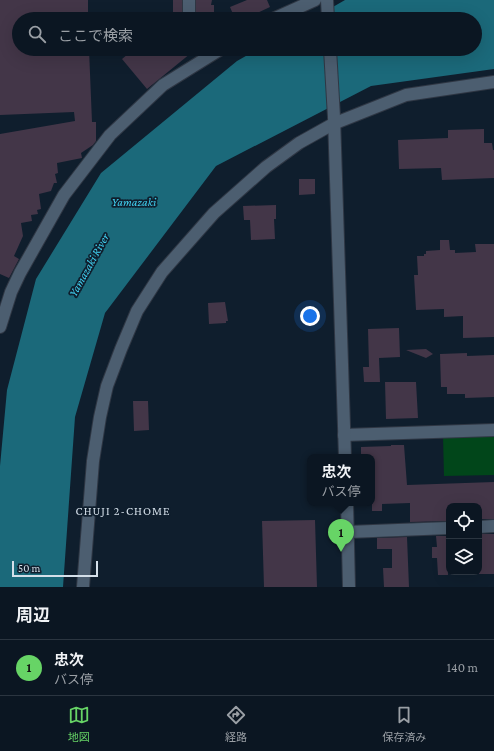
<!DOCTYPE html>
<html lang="ja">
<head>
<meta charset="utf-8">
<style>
	:root { --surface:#0b1622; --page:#19232f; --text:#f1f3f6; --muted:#9a9fa5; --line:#2b3540; --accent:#67d466 }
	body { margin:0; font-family:"Crimson Pro","Noto Sans JP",serif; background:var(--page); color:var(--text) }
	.controls { position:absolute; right:12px; bottom:12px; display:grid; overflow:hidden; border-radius:8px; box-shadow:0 4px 16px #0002 }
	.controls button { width:36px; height:36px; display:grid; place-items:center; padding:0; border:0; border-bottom:1px solid var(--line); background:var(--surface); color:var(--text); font:20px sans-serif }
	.scale { position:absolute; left:12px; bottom:10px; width:86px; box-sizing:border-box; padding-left:4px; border:2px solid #d4dfe9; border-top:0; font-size:11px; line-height:14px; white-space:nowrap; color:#d4dfe9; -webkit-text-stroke:3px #0f1e2d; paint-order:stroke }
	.you { position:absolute; left:310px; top:316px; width:14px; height:14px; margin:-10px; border:3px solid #fff; border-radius:50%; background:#1a73e8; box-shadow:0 0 0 6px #1a73e833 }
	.badge { display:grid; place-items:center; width:26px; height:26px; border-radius:50%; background:var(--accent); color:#111; font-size:13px; font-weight:700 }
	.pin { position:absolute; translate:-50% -33px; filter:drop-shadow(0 1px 2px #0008) }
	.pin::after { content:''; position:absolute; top:21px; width:14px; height:12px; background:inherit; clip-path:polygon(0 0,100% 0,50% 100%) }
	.popup { position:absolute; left:307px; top:454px; width:68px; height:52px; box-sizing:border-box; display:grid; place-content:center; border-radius:8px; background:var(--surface); filter:drop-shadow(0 1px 3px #0005); font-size:13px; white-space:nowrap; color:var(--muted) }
	.popup b { font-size:15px; color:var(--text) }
	.popup::after { content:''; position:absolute; left:50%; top:100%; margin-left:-8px; border:8px solid transparent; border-top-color:var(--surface) }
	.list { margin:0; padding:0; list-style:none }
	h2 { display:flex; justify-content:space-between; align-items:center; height:52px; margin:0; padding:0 16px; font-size:17px }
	h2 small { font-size:13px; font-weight:400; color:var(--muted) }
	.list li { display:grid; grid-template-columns:26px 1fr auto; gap:12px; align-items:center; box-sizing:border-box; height:56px; padding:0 16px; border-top:1px solid var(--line) }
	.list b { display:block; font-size:15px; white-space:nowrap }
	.list p { margin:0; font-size:13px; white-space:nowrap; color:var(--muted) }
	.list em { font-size:13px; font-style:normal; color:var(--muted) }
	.icon { flex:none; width:22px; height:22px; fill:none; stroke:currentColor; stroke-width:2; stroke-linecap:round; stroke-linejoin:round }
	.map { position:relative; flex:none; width:494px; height:587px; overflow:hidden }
	.search { position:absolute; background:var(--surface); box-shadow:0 4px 16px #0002; left:12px; right:12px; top:12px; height:44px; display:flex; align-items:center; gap:10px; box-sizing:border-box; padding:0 14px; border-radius:22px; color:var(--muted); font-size:15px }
	.sheet { height:108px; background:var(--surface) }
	nav { display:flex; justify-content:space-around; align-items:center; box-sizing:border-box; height:56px; border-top:1px solid var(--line); background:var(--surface); font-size:11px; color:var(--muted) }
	nav a { display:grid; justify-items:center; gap:2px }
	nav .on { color:var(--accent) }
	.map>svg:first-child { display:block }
	.green { fill:#01461a }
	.water { fill:#1b697a }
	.building { fill:#433648 }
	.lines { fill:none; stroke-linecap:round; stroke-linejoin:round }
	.street-casing { stroke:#2f3744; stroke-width:14 }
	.secondary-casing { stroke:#2f3744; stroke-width:14 }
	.street { stroke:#4c5e70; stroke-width:12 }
	.secondary { stroke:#4c5e70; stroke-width:12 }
	.labels { text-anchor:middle; stroke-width:3.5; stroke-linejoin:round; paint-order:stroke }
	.water-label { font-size:12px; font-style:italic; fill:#41d2f2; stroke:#0f1e2d }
	.neighbourhood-label { font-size:12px; letter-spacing:1px; fill:#d4dfe9; stroke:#0f1e2d }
</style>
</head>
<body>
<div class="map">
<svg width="494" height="587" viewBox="0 0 494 587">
	<rect width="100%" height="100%" fill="#0f1e2d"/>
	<path class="green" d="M 494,434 L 494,475 L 444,476 L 443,436 Z"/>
	<path class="water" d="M 345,0 L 494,0 L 494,69 L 371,86 L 216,166 L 105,313 L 75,417 L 63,587 L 0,587 L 0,466 L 7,390 L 36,279 L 101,173 L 237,61 L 258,49 L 475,49 L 475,19 L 312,19 Z"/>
	<path class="building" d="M 0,0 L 88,0 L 88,19 L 19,19 L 19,49 L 89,49 L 92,122 L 96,122 L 96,141 L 93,145 L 81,153 L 82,158 L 57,163 L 58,173 L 55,174 L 57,183 L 54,183 L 51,191 L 39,194 L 41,209 L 37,210 L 38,214 L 31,215 L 32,221 L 21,223 L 23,236 L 14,256 L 19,259 L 9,278 L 0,274 L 0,134 L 75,121 L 74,112 L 0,115 Z
		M 173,0 L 182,0 L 182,19 L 173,19 Z
		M 196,0 L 212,0 L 211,5 L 214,5 L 214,19 L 196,19 Z
		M 247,0 L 267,0 L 270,7 L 244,19 L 235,19 L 230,7 Z
		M 134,49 L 196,49 L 147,89 L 122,59 Z
		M 484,129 L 484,143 L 492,143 L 493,150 L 494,150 L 494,178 L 442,180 L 441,168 L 399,169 L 398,140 L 448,138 L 448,130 Z
		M 299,179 L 315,179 L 315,194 L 299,195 Z
		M 276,205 L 276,219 L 274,219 L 275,239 L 251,240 L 250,220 L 244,220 L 243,206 Z
		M 440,240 L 449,240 L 450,250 L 455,250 L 455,253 L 476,252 L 475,244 L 494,244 L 494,337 L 463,338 L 463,316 L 444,317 L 444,309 L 416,310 L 414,275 L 418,275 L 417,256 L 424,256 L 424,254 L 426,254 L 426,251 L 440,250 Z
		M 225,302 L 228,321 L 226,321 L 226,323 L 209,324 L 208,303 Z
		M 399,328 L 400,357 L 379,358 L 380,382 L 364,382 L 363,367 L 369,367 L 368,329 Z
		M 426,349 L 433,354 L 426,358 L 406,350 Z
		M 467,353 L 467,356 L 494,355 L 494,397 L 465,398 L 465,394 L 447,394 L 447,387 L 441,387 L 440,354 Z
		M 385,382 L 416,382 L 418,418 L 386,419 Z
		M 133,401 L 148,401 L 149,430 L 134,431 Z
		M 391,445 L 404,445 L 407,485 L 494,482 L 494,519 L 479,519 L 479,506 L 449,506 L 449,521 L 410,522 L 410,503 L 382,504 L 382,511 L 372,511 L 372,457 L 361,457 L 361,447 L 391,446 Z
		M 315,520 L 317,587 L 264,587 L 262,521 Z
		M 479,534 L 494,534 L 494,574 L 479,574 Z
		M 436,536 L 447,536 L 448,575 L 438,575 L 437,558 L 432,558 L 432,547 L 437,547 Z
		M 407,537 L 409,587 L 384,587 L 383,568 L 392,568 L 392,549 L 377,549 L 377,538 Z"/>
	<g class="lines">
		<defs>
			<path id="street" d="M 189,19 L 189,0
				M 273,19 L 315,0
				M 0,327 L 11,292 L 20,273 L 64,195 L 110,135 L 163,85 L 221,49
				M 344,435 L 494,430
				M 479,527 L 494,526
				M 348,532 L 449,528
				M 83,587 L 93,461 L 100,417 L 107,386 L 121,349 L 137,311 L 162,272 L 214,213 L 266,167 L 299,143 L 333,124 L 406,95 L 494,82"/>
			<path id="secondary" d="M 327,0 L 328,19
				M 330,49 L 334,117 L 345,457
				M 347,503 L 349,587"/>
		</defs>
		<use href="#street" class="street-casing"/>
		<use href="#secondary" class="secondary-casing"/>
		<use href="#street" class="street"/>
		<use href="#secondary" class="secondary"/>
	</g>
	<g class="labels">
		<g class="water-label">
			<text x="134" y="206">Yamazaki</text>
			<text transform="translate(89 265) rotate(-61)" y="4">Yamazaki River</text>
		</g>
		<g class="neighbourhood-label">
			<text x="123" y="515">CHUJI 2-CHOME</text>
		</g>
	</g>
</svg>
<div class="controls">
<button><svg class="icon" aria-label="locate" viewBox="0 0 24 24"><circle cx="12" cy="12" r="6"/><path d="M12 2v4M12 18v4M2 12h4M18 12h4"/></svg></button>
<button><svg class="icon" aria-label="layers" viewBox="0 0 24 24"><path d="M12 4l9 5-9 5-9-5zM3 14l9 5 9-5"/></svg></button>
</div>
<div class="scale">50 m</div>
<div class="you"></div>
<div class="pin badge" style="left:341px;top:552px">1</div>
<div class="popup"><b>忠次</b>バス停</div>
<div class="search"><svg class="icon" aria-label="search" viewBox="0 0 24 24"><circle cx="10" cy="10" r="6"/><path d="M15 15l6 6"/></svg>ここで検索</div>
</div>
<section class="sheet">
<h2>周辺<small></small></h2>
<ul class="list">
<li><span class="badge">1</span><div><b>忠次</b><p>バス停</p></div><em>140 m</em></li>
</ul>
</section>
<nav>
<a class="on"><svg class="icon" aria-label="map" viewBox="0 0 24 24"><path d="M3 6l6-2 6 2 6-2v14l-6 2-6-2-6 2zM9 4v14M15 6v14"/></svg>地図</a>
<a><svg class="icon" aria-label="directions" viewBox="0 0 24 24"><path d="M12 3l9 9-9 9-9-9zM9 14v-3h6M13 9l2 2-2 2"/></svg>経路</a>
<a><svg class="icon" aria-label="saved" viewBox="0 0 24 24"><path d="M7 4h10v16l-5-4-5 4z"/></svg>保存済み</a>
</nav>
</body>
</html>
